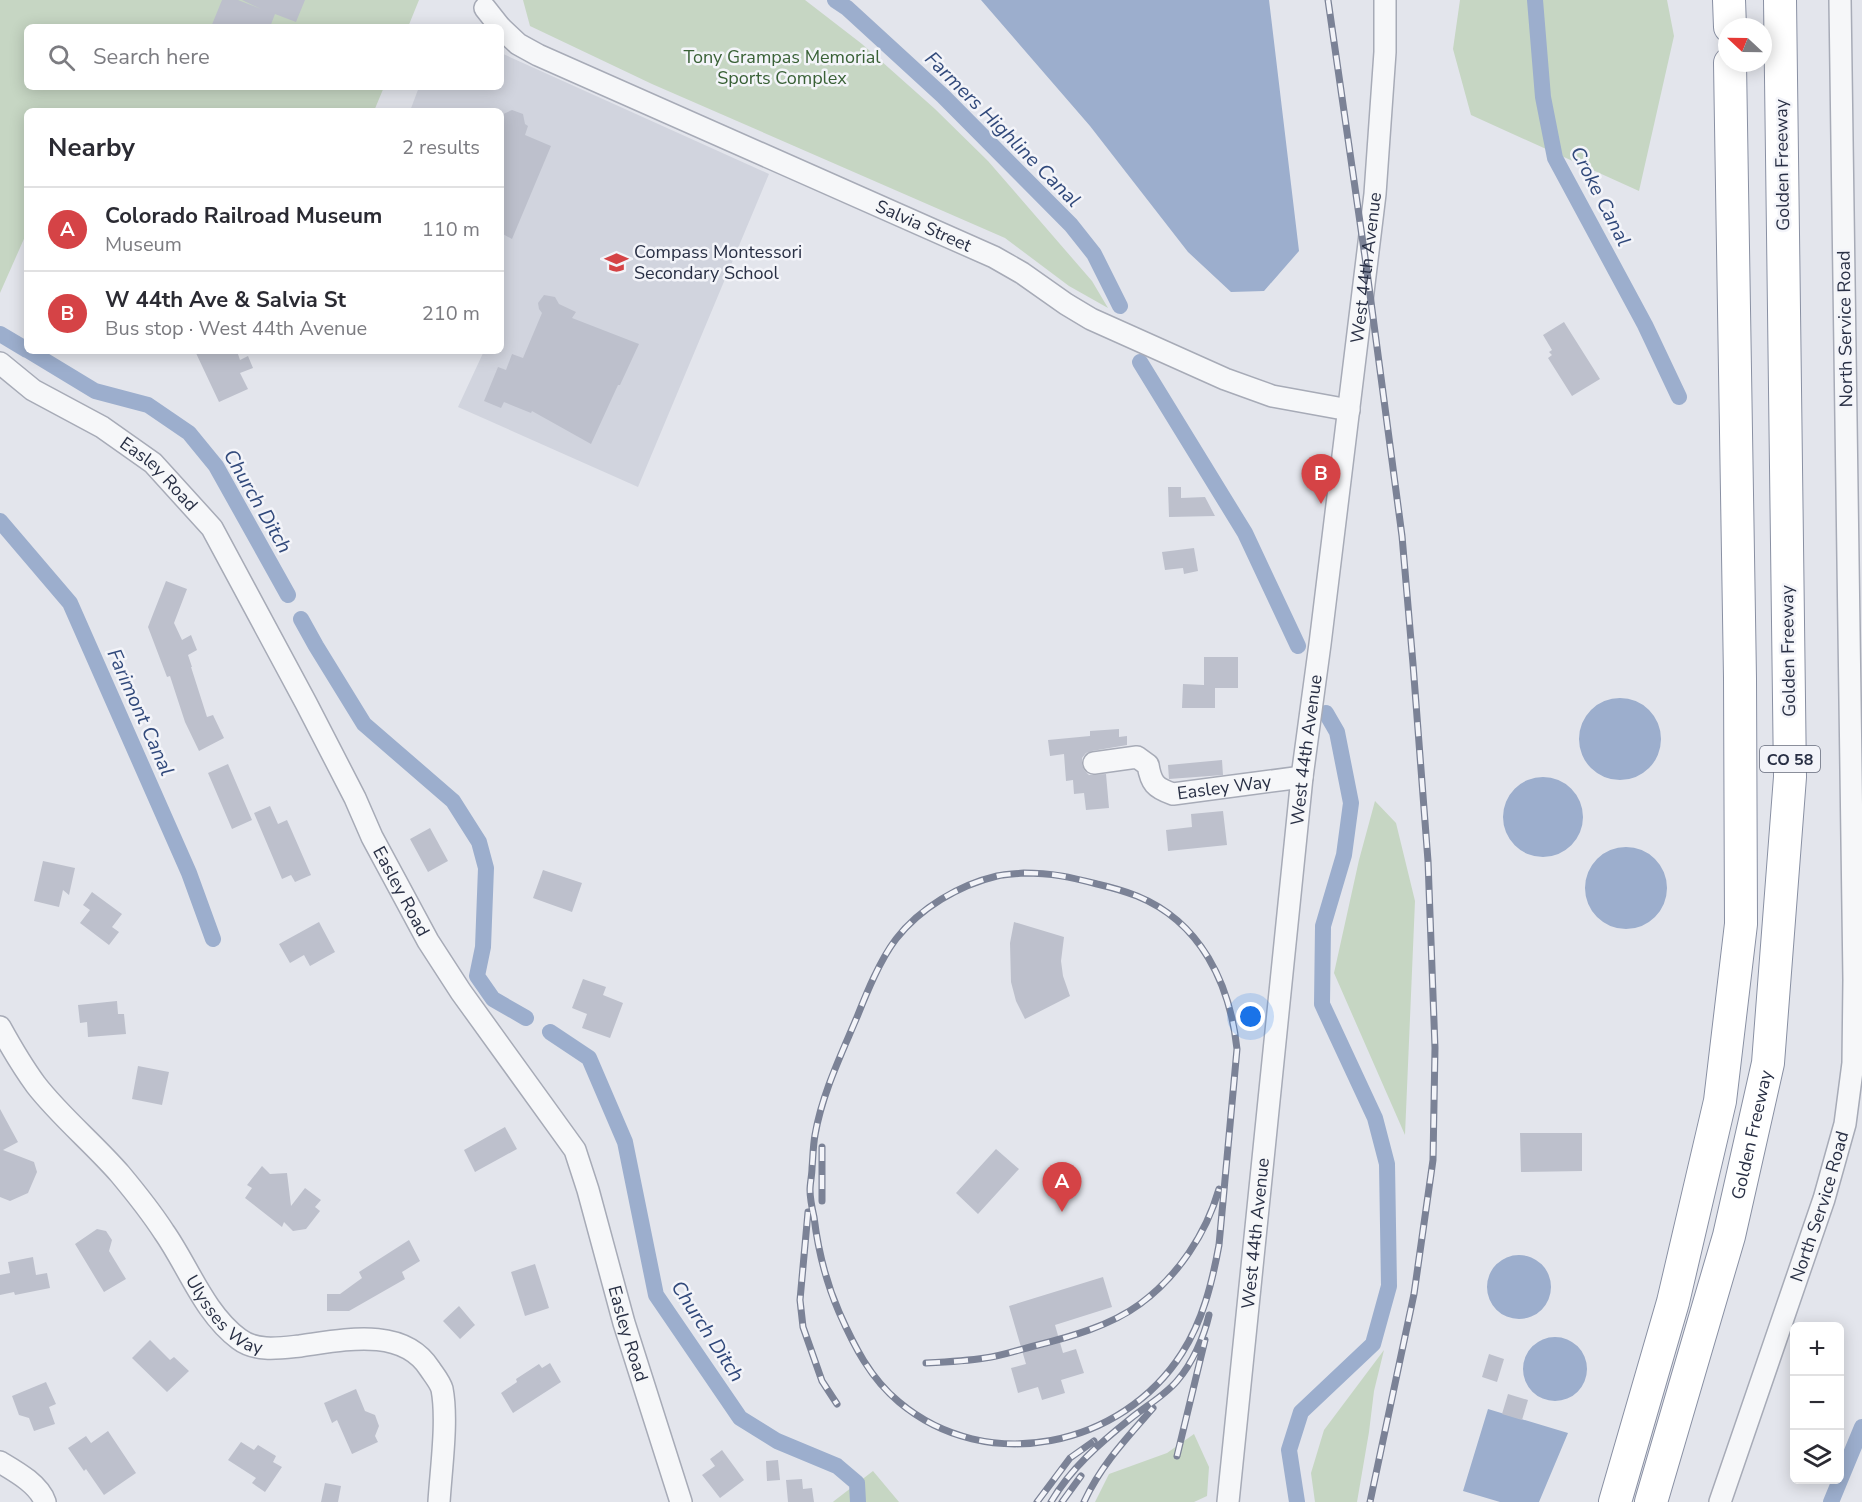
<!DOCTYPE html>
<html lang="en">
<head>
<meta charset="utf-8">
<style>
	:root { --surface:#fff; --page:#f7f7f7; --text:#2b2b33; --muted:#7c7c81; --line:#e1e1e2; --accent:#d54346 }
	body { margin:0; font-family:"Nunito Sans",sans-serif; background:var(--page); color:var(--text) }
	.controls { position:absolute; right:18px; bottom:18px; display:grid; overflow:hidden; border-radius:9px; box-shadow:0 3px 15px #0003 }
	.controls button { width:54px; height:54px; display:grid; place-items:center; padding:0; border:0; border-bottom:2px solid var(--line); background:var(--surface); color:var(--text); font:30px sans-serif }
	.compass { position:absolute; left:1718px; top:18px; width:54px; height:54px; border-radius:50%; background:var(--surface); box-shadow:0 3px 15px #0003; rotate:292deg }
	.you { position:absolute; left:1251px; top:1017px; width:21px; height:21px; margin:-15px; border:4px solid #fff; border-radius:50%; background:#1a73e8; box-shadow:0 0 0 9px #1a73e833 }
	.badge { display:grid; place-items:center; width:39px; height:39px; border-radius:50%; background:var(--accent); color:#fff; font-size:20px; font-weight:700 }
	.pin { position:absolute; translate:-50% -50px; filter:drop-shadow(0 2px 3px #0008) }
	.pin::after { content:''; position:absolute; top:32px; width:21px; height:18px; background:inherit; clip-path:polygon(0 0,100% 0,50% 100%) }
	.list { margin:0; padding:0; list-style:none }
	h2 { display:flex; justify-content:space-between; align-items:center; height:78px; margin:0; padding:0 24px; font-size:26px }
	h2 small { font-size:20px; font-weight:400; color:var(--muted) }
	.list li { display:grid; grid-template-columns:39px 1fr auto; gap:18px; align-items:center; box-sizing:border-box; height:84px; padding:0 24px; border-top:2px solid var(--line) }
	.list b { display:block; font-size:22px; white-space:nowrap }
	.list p { margin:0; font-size:20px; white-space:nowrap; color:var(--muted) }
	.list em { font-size:20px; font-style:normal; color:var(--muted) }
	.icon { flex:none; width:33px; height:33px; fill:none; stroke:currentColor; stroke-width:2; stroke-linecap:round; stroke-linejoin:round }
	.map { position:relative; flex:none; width:1862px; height:1502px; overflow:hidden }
	.search { position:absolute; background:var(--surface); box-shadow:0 3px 15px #0003; left:24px; top:24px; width:480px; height:66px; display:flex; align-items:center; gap:15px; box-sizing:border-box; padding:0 21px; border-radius:9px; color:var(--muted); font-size:22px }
	.panel { position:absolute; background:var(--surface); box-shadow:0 3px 15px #0003; left:24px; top:108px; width:480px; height:246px; border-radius:9px }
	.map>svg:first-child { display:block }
	.built { fill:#d1d4de }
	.green { fill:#c6d6c3 }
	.water { fill:#9caecd }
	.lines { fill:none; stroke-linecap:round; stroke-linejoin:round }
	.canal { stroke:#9caecd; stroke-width:16 }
	.building { fill:#bdc0cc }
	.minor-casing { stroke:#a7abb7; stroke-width:24 }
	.highway-casing { stroke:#8990a3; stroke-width:34 }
	.minor { stroke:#f6f7f9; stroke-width:21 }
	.highway { stroke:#fff; stroke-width:32 }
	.rail-casing { stroke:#7b8296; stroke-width:7 }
	.rail { stroke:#f3f4f9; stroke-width:4.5; stroke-dasharray:14; stroke-linecap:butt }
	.labels { text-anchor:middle; stroke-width:5; stroke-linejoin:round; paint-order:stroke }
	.shield { fill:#f3f4f9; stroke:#666b7b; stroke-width:1.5 }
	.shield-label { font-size:16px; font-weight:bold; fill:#293045 }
	.park-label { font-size:18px; fill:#396136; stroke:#f3f4f9 }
	.street-label { font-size:18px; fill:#293045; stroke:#f3f4f9 }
	.poi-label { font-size:18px; fill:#293045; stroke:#f3f4f9; text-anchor:start }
	.water-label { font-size:20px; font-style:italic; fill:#31497b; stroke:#f3f4f9 }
</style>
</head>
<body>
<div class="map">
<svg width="1862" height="1502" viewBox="0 0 1862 1502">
	<rect width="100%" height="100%" fill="#e3e5ec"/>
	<path class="built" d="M 501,53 L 769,174 L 638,487 L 458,407 L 484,351 L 501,351 L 501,111 L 410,111 L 419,87 L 501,87 Z"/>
	<path class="green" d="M 0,0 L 419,0 L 408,27 L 27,27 L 27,87 L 384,87 L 374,111 L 27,111 L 27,232 L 0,293 Z
		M 523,0 L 805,0 L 862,44 L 935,109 L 988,161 L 1092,281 L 1108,308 L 1069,286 L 1005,238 L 652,84 L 530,26 Z
		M 1460,0 L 1667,0 L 1674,36 L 1639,191 L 1471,115 L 1453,49 Z
		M 1375,801 L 1396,823 L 1415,901 L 1405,1135 L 1334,973 L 1359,860 Z
		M 1384,1350 L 1374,1391 L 1369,1432 L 1357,1502 L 1315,1502 L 1311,1473 L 1324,1430 Z
		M 1194,1434 L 1209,1467 L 1207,1496 L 1194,1502 L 1095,1502 L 1109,1474 L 1167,1453 Z
		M 873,1471 L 899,1502 L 833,1502 L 834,1501 Z"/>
	<path class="water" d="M 981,0 L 1269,0 L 1299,251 L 1264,291 L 1231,292 L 1188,252 L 1090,126 Z
		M1579 739a41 41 0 1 1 82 0a41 41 0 1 1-82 0Z
		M1503 817a40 40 0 1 1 80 0a40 40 0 1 1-80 0Z
		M1585 888a41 41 0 1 1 82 0a41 41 0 1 1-82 0Z
		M1487 1287a32 32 0 1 1 64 0a32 32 0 1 1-64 0Z
		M1523 1369a32 32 0 1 1 64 0a32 32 0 1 1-64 0Z
		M 1488,1409 L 1568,1433 L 1539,1502 L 1500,1502 L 1463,1491 Z"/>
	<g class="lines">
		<path class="canal" d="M 835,0 L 847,8 L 943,96 L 1071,225 L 1094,254 L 1120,306
			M 1535,0 L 1543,97 L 1555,158 L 1645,325 L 1679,397
			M 0,334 L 27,350
			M 29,351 L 95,391 L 148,405 L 189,433 L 216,466 L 288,595
			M 1140,362 L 1245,533 L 1298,646
			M 0,521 L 70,603 L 189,873 L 213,939
			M 301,619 L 316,646 L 364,724 L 453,801 L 479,842 L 486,868 L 483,947 L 477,976 L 493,999 L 526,1018
			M 550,1032 L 589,1058 L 625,1142 L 656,1295 L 740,1418 L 777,1441 L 837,1466 L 857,1483 L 858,1502
			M 1297,1502 L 1289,1450 L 1301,1412 L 1373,1344 L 1389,1286 L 1387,1164 L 1375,1118 L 1322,1004 L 1323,926 L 1344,855 L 1351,803 L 1337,732 L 1326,713
			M 1831,1502 L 1862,1427"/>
	</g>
	<path class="building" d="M 222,0 L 238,0 L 261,9 L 242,0 L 305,0 L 296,22 L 275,14 L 270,27 L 211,27 Z
		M 512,110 L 523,114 L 525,124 L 528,126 L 525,135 L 551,146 L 512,239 L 501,233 L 501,115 Z
		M 544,295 L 555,297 L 559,304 L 576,312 L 572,318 L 639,344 L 620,385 L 618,385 L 591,444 L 532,411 L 531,413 L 504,402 L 501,408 L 484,401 L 498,367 L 506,370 L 512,354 L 523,358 L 542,313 L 539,309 L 538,303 Z
		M 1564,322 L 1600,379 L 1572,396 L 1548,358 L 1552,355 L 1549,352 L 1552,350 L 1543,335 Z
		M 195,351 L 237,351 L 240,360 L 248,356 L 253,368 L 240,373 L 248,389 L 219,402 Z
		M 1168,487 L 1181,487 L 1181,498 L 1205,497 L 1215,516 L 1169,517 Z
		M 1194,548 L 1198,571 L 1184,574 L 1183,568 L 1165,570 L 1162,552 Z
		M 166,581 L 187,589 L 174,623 L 182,640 L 191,635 L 197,650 L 188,655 L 192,667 L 191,667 L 207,717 L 213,715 L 224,738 L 199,751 L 185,722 L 170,676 L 167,677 L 148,627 Z
		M 1204,657 L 1238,657 L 1238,688 L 1215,688 L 1215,708 L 1182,708 L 1183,684 L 1204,685 Z
		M 1119,729 L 1119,737 L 1127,736 L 1127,745 L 1092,751 L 1086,753 L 1082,758 L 1082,765 L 1084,770 L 1089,775 L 1106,774 L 1109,808 L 1086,810 L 1084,793 L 1074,794 L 1073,780 L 1066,781 L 1064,754 L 1050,756 L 1048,740 L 1090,736 L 1090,731 Z
		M 1222,760 L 1223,775 L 1169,779 L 1168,765 Z
		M 228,764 L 252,820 L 232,829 L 208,773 Z
		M 270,806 L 278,824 L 287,820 L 311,875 L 295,882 L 291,875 L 282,879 L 254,813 Z
		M 1223,811 L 1227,845 L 1168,851 L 1166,830 L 1192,827 L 1191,814 Z
		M 430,828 L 448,861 L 428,872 L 410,839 Z
		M 43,861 L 75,868 L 69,895 L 63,890 L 59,907 L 34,901 Z
		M 543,870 L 582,883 L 572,912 L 533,898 Z
		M 92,892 L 122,914 L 112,927 L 119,932 L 109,945 L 80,923 L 90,910 L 83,905 Z
		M 319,922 L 335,952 L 310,966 L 304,955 L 290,963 L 279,944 Z
		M 1014,922 L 1064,937 L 1061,961 L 1063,976 L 1070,996 L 1025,1019 L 1016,1001 L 1011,982 L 1010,943 Z
		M 583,979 L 606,987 L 603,995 L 623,1003 L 610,1038 L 582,1028 L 587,1014 L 572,1008 Z
		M 117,1001 L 118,1014 L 124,1014 L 126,1034 L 88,1037 L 87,1022 L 80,1023 L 78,1005 Z
		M 138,1066 L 169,1072 L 162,1105 L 132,1099 Z
		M 0,1109 L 18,1142 L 3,1150 L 34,1162 L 37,1172 L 28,1193 L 10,1201 L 0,1197 Z
		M 505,1127 L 517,1149 L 475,1172 L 464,1150 Z
		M 1520,1133 L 1582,1133 L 1582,1171 L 1521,1172 Z
		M 996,1149 L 1019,1169 L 978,1214 L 956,1193 Z
		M 262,1166 L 270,1174 L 287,1173 L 291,1206 L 305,1188 L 321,1200 L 315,1207 L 320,1211 L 306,1229 L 293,1231 L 284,1222 L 282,1227 L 245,1198 L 252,1188 L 247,1185 Z
		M 97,1229 L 106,1231 L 112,1240 L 109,1251 L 126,1279 L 104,1292 L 75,1244 Z
		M 409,1240 L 420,1261 L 402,1272 L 405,1279 L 349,1311 L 327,1311 L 327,1294 L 340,1294 L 362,1278 L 359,1272 Z
		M 33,1257 L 36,1275 L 47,1273 L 50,1288 L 15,1295 L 14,1292 L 0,1295 L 0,1275 L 10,1273 L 8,1262 Z
		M 535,1264 L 549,1308 L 525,1316 L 511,1272 Z
		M 1103,1277 L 1112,1307 L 1055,1325 L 1063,1353 L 1076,1349 L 1084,1373 L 1061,1380 L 1065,1393 L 1042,1400 L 1038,1387 L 1018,1393 L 1011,1368 L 1026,1364 L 1009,1306 Z
		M 459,1306 L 475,1325 L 460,1339 L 443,1321 Z
		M 150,1340 L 170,1360 L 174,1357 L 189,1371 L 167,1392 L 132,1358 Z
		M 1489,1354 L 1504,1359 L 1497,1382 L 1482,1377 Z
		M 550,1363 L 561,1382 L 513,1413 L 501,1393 L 517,1382 L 516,1379 L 539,1364 L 542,1368 Z
		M 46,1382 L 56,1404 L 49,1407 L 55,1424 L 34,1431 L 29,1418 L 19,1415 L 12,1396 Z
		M 356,1389 L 365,1411 L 375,1415 L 379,1426 L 375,1436 L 378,1442 L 352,1454 L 337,1420 L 332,1423 L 324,1403 Z
		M 1508,1394 L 1528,1400 L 1522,1420 L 1502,1414 Z
		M 108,1431 L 136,1473 L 104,1495 L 86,1469 L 84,1471 L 68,1448 L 86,1436 L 91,1443 Z
		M 241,1442 L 254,1450 L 258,1445 L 276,1456 L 273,1462 L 282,1467 L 265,1492 L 252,1483 L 256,1478 L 228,1460 Z
		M 722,1450 L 744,1480 L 720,1498 L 702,1475 L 715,1466 L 710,1459 Z
		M 778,1460 L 780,1480 L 767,1481 L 766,1461 Z
		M 802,1479 L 803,1489 L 812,1488 L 814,1502 L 788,1502 L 786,1480 Z
		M 325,1483 L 341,1486 L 338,1502 L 321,1502 Z"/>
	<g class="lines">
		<defs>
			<g id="minor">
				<path d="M 485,8 L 500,27"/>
				<path id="s1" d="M 501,28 L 518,44 L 538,55 L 994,257 L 1022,273 L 1066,304 L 1091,319 L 1225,379 L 1272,396 L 1349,410"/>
				<path id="s2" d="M 0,363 L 33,390 L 102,427 L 153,463 L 212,528 L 306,703 L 355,798 L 372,837 L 428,941 L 461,992 L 575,1150 L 588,1190 L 624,1323 L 681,1502"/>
				<path id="s3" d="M 1094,763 L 1137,757 L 1148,765 C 1151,783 1155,788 1173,794 L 1302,777"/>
				<path id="s4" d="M 0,1027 C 11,1047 22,1066 36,1085 C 60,1116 94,1144 120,1174 C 135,1192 151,1212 164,1232 C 188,1266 204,1313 239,1339 C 256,1352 280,1348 300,1346 C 343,1340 403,1326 430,1369 C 434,1375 440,1382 442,1389 C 448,1420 441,1469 439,1502"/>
				<path d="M 0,1462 C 15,1471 39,1484 45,1502"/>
				<path id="s5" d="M 1228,1502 L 1302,777 L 1320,644 L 1375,194 L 1385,52 L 1385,0"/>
				<path id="s6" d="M 1720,1502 L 1824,1199 L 1845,1124 L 1853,1063 L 1854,980 L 1840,0"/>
			</g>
			<g id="highway">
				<path d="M 1729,0 L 1730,27"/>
				<path d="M 1615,1502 L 1673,1302 L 1720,1101 L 1741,924 L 1740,678 L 1730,63"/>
				<path id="s7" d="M 1651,1502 L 1729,1236 L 1768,1063 L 1790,777 L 1780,0"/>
			</g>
		</defs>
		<use href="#minor" class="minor-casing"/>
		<use href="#highway" class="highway-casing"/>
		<use href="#minor" class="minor"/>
		<use href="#highway" class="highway"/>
		<defs>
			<path id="rail" d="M 1328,0 L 1366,264 L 1402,536 L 1413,664 L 1428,861 L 1435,1048 L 1433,1160 L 1414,1294 L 1370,1502
				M 1024,873 C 1052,873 1070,877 1097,884 C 1110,887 1124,891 1137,896 C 1201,922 1230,984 1237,1049 L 1219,1245 C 1212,1283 1203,1320 1182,1353 C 1122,1447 987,1476 899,1402 C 870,1378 854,1346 839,1312 C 826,1282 818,1250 814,1217 C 812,1208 810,1199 810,1190 C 810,1183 812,1175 812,1168 C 813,1157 813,1146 815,1135 C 822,1094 841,1055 857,1017 C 867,992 880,960 896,939 C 920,908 959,885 997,876 C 1006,874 1015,874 1024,873 Z
				M 822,1147 L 822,1201
				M 808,1212 L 800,1300 L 803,1327 L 822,1381 L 837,1404
				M 926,1363 C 946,1362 966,1361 985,1358 C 1002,1356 1018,1350 1034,1346 C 1070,1337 1110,1326 1140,1304 C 1178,1276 1206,1234 1219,1189
				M 1177,1456 L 1205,1340
				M 1037,1502 L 1070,1458 L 1094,1441
				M 1051,1502 C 1071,1468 1100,1443 1130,1419 C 1146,1406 1164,1396 1177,1381 C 1192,1364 1204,1337 1209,1315
				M 1062,1502 L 1081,1476
				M 1084,1502 C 1101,1465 1126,1439 1153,1408"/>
		</defs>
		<use href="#rail" class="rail-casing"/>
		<use href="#rail" class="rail"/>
	</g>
	<defs>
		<symbol id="school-bare" viewBox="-9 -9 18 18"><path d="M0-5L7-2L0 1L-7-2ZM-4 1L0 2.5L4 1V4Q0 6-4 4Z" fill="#d54346" stroke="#f3f4f9" stroke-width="2.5" paint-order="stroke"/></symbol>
	</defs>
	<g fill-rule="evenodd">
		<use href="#school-bare" x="600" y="246" width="33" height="33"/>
	</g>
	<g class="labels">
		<rect class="shield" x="1760" y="746" width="60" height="26" rx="4.5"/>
		<g class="shield-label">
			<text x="1790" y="765">CO 58</text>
		</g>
		<g class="park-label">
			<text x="782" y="63">Tony Grampas Memorial<tspan x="782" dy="21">Sports Complex</tspan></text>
		</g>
		<g class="street-label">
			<text transform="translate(1782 165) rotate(-91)" y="6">Golden Freeway</text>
			<text dy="6" stroke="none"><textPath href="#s1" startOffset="468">Salvia Street</textPath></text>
			<text dy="6" stroke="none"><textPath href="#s5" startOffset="1242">West 44th Avenue</textPath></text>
			<text transform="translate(1845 329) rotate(-91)" y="6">North Service Road</text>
			<text dy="6" stroke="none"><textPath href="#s2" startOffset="195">Easley Road</textPath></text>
			<text transform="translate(1788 651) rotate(-91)" y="6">Golden Freeway</text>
			<text dy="6" stroke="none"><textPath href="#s5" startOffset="756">West 44th Avenue</textPath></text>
			<text dy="6" stroke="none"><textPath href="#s3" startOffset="150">Easley Way</textPath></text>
			<text dy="6" stroke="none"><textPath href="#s2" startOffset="681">Easley Road</textPath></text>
			<text dy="6" stroke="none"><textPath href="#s7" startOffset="381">Golden Freeway</textPath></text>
			<text dy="6" stroke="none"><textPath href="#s6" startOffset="312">North Service Road</textPath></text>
			<text dy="6" stroke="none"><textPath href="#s5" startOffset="270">West 44th Avenue</textPath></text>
			<text dy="6" stroke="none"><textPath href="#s4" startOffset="368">Ulysses Way</textPath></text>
			<text dy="6" stroke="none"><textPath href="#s2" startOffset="1184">Easley Road</textPath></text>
		</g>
		<g class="poi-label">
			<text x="634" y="258">Compass Montessori<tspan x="634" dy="21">Secondary School</tspan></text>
		</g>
		<g class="water-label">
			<text transform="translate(1003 129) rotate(45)" y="7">Farmers Highline Canal</text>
			<text transform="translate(1601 196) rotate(63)" y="7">Croke Canal</text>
			<text transform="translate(258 501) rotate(60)" y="7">Church Ditch</text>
			<text transform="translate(141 712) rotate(66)" y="7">Farimont Canal</text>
			<text transform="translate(708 1331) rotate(57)" y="7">Church Ditch</text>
		</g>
	</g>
</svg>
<div class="controls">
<button>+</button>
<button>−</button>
<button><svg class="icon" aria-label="layers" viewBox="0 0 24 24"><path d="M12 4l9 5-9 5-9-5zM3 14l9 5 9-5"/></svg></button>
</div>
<svg class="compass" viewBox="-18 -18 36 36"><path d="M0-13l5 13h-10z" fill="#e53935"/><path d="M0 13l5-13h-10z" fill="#7c7c81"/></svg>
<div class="you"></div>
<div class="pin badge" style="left:1062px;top:1212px">A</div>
<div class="pin badge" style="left:1321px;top:504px">B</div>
<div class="search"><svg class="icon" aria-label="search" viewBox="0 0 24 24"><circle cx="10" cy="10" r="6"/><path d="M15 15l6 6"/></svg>Search here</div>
<section class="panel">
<h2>Nearby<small>2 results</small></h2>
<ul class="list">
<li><span class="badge">A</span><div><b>Colorado Railroad Museum</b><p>Museum</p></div><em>110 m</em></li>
<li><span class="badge">B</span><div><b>W 44th Ave &amp; Salvia St</b><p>Bus stop · West 44th Avenue</p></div><em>210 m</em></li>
</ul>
</section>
</div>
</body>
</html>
